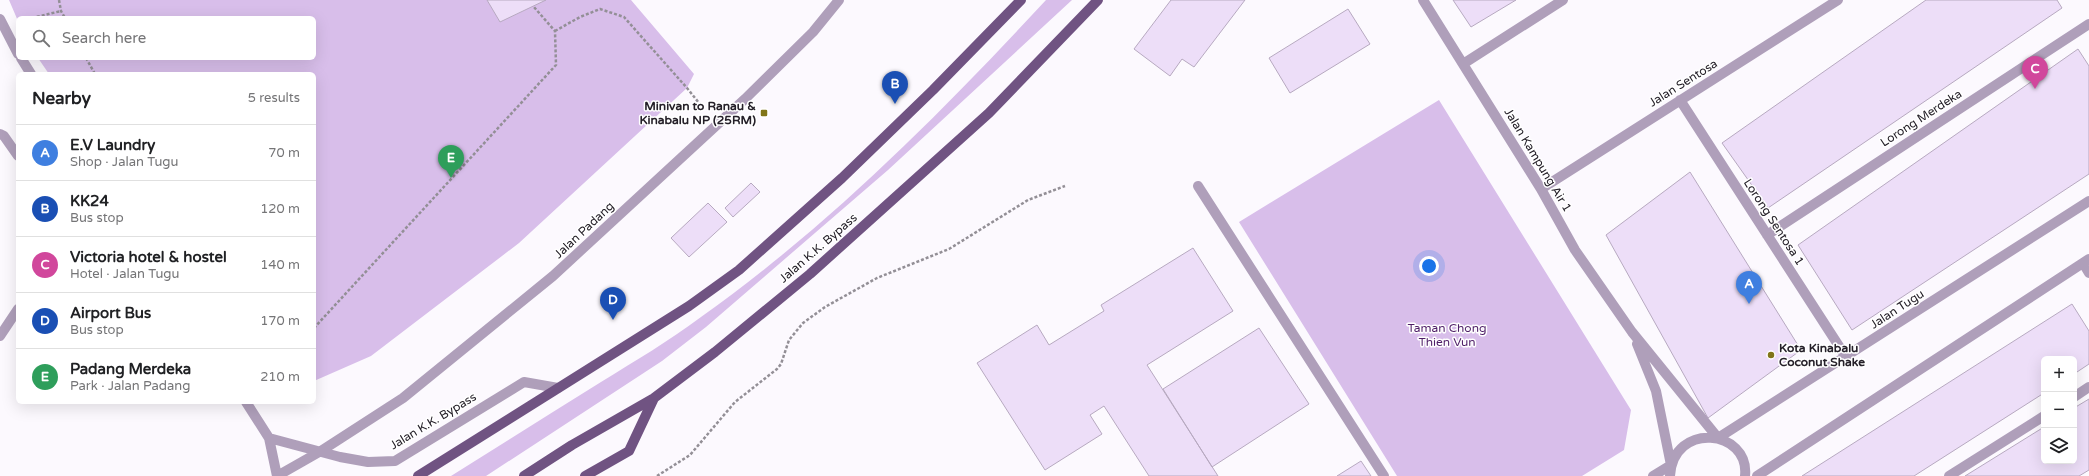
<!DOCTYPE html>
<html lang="en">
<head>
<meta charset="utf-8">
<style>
	:root { --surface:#fff; --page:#f6f6f6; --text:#202124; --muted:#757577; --line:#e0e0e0; --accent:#817518 }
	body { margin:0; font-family:"Varela Round",sans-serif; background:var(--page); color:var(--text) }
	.controls { position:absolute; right:12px; bottom:12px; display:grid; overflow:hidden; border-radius:6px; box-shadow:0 4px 16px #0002 }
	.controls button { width:36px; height:36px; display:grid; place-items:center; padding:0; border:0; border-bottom:1px solid var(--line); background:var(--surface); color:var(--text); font:20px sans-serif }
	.you { position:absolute; left:1429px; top:266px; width:14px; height:14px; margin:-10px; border:3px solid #fff; border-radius:50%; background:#1a73e8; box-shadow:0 0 0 6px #1a73e833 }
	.badge { display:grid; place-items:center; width:26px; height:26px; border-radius:50%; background:var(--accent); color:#fff; font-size:13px; font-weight:700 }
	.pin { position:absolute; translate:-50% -33px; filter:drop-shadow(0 1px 2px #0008) }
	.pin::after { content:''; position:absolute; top:21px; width:14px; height:12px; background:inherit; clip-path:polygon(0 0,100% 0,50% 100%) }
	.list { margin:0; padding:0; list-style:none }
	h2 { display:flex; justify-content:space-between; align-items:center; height:52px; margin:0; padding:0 16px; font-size:17px }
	h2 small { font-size:13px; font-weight:400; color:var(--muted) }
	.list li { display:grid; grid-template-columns:26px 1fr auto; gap:12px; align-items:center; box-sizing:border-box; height:56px; padding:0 16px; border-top:1px solid var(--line) }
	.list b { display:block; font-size:15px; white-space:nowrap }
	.list p { margin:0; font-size:13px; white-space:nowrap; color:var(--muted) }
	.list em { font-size:13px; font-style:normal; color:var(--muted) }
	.icon { flex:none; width:22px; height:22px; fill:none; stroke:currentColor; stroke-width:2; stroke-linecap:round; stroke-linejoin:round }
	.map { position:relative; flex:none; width:2089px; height:476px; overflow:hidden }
	.search { position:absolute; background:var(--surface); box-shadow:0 4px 16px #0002; left:16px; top:16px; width:300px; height:44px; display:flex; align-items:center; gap:10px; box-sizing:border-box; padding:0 14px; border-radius:6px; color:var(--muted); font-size:15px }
	.panel { position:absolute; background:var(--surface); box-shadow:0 4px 16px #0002; left:16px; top:72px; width:300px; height:332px; border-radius:6px }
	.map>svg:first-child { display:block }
	.green { fill:#d8beea }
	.building { fill:#eddef8; stroke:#b7a9c0 }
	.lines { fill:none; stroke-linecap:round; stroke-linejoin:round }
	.path { stroke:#938f96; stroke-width:2.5; stroke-dasharray:3 2; stroke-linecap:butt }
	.minor { stroke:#af9fba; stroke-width:10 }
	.major { stroke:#705382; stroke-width:10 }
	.poi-dot { fill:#817518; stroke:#fff; stroke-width:1.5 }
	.labels { text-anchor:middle; stroke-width:3; stroke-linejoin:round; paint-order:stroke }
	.street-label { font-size:12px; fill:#252029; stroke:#fff }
	.poi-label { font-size:12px; font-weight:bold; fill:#252029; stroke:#fff; text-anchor:end }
	.park-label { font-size:12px; fill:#4e1e67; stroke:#fff }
</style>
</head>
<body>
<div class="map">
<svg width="2089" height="476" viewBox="0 0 2089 476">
	<rect width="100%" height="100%" fill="#fcf9fe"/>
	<path class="green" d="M 9,0 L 631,0 L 694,74 L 687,88 L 519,243 L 371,356 L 314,381 L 314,74 L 49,74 L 38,58 L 314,58 L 314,18 L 18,18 L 18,21 Z
		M 1046,0 L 1072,0 L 888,170 L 706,327 L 662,361 L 486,476 L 451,476 C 501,445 551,413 601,382 C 635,361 669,341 701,317 C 829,226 940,114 1046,0 Z
		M 1439,100 L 1631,410 L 1624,450 L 1582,476 L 1397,476 L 1239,222 Z"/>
	<path class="building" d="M 487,0 L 546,0 L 500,22 Z
		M 1171,0 L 1245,0 L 1194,67 L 1182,59 L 1170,76 L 1134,49 Z
		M 1453,0 L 1516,0 L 1471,27 Z
		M 1926,0 L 2057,0 L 2062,8 L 1768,208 L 1722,143 Z
		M 1348,9 L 1370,44 L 1290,93 L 1269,58 Z
		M 2078,49 L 2089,66 L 2089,174 L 1852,330 L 1798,245 Z
		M 1690,172 L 1801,350 L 1708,418 L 1606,235 Z
		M 751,183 L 760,192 L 733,217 L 725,208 Z
		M 708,203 L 727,222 L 689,257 L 671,238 Z
		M 1193,248 L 1233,311 L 1147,365 L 1218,476 L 1149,476 L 1104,406 L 1090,415 L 1102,434 L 1045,470 L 977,363 L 1037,325 L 1049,345 L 1104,311 L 1101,305 Z
		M 2072,304 L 2089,331 L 2089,364 L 2074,374 L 2074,359 L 2044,359 L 2044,393 L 1914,476 L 1802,476 Z
		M 1259,328 L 1309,404 L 1212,467 L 1163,389 Z
		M 2089,399 L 2089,470 L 2079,476 L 1965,476 L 2044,427 L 2044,461 L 2074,461 L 2074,408 Z
		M 1361,461 L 1371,476 L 1337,476 Z"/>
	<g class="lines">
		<path class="path" d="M 59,0 L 61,11 L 65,18
			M 32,18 L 61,11
			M 555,31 L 580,17 L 600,9 L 624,17 L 687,88 L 703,108
			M 86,58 L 95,74
			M 314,328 L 556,65 L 555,31 L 533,6
			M 657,476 L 690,455 L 735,402 L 777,369 L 781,364 L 789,340 L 803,323 L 825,307 L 877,278 L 949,249 L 1028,200 L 1065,186"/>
		<path class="minor" d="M 1423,0 L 1541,189 L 1575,250 L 1632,332 L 1718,438 L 2089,201
			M 0,19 L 18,54
			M 21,58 L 31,74
			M 1463,64 L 1563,0
			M 1680,100 L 1846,357
			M 0,134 L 4,136 L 18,156
			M 1198,186 L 1384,476
			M 1541,189 L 1838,0
			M 1767,235 L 2089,24
			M 2083,263 L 2089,273
			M 0,336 L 18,309
			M 1637,344 L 1656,391 L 1671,465 L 1653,476
			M 2074,397 L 2089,387
			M 246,402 L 269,438 L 277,476
			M 269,438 L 340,457 L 368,462 L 395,461 L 524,382 L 558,388
			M 277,476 L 321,451 L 403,398 L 553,276 L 745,99 L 813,32 L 839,0
			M 1670,476 C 1673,421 1750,429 1745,476
			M 1757,476 L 2089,259
			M 1949,476 L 2044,416"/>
		<path class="major" d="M 418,476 L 689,306 L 739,270 L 842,178 L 933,90 L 1021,0
			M 524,476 L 572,445 L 654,398 L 715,352 L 810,274 L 989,113 L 1098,0
			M 585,476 L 629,451 L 654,398"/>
	</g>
	<g class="poi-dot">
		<rect x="760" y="109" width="8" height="8" rx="2"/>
		<circle cx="1771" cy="355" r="4"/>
	</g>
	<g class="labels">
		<g class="street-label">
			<text transform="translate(1683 83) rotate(-32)" y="4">Jalan Sentosa</text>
			<text transform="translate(1921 118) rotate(-33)" y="4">Lorong Merdeka</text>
			<text transform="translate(1538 160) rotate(59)" y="4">Jalan Kampung Air 1</text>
			<text transform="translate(1774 222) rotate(57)" y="4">Lorong Sentosa 1</text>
			<text transform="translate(584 230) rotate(-43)" y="4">Jalan Padang</text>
			<text transform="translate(818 248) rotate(-41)" y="4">Jalan K.K. Bypass</text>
			<text transform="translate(1897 309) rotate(-33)" y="4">Jalan Tugu</text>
			<text transform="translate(433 421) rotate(-31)" y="4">Jalan K.K. Bypass</text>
		</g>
		<g class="poi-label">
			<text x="756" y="110">Minivan to Ranau &amp;<tspan x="756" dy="14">Kinabalu NP (25RM)</tspan></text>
			<text x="1779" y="352" text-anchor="start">Kota Kinabalu<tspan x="1779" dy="14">Coconut Shake</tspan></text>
		</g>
		<g class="park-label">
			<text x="1447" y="332">Taman Chong<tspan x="1447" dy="14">Thien Vun</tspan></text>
		</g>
	</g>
</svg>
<div class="controls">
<button>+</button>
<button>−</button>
<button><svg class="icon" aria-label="layers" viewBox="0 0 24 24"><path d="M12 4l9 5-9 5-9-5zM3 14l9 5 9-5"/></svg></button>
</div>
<div class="you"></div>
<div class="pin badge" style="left:1749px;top:304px;background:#3f7fe0">A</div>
<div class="pin badge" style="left:895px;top:104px;background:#1a4fb4">B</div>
<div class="pin badge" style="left:2035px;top:89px;background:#d1479c">C</div>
<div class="pin badge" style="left:613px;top:320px;background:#1a4fb4">D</div>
<div class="pin badge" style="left:451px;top:178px;background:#2e9e5b">E</div>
<div class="search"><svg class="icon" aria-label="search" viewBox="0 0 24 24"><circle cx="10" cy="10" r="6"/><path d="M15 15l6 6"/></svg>Search here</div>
<section class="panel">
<h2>Nearby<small>5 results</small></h2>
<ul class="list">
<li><span class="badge" style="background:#3f7fe0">A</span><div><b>E.V Laundry</b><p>Shop · Jalan Tugu</p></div><em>70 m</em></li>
<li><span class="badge" style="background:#1a4fb4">B</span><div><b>KK24</b><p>Bus stop</p></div><em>120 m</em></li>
<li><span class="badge" style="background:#d1479c">C</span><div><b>Victoria hotel &amp; hostel</b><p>Hotel · Jalan Tugu</p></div><em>140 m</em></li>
<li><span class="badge" style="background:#1a4fb4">D</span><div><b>Airport Bus</b><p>Bus stop</p></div><em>170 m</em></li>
<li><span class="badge" style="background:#2e9e5b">E</span><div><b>Padang Merdeka</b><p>Park · Jalan Padang</p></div><em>210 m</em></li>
</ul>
</section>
</div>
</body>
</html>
